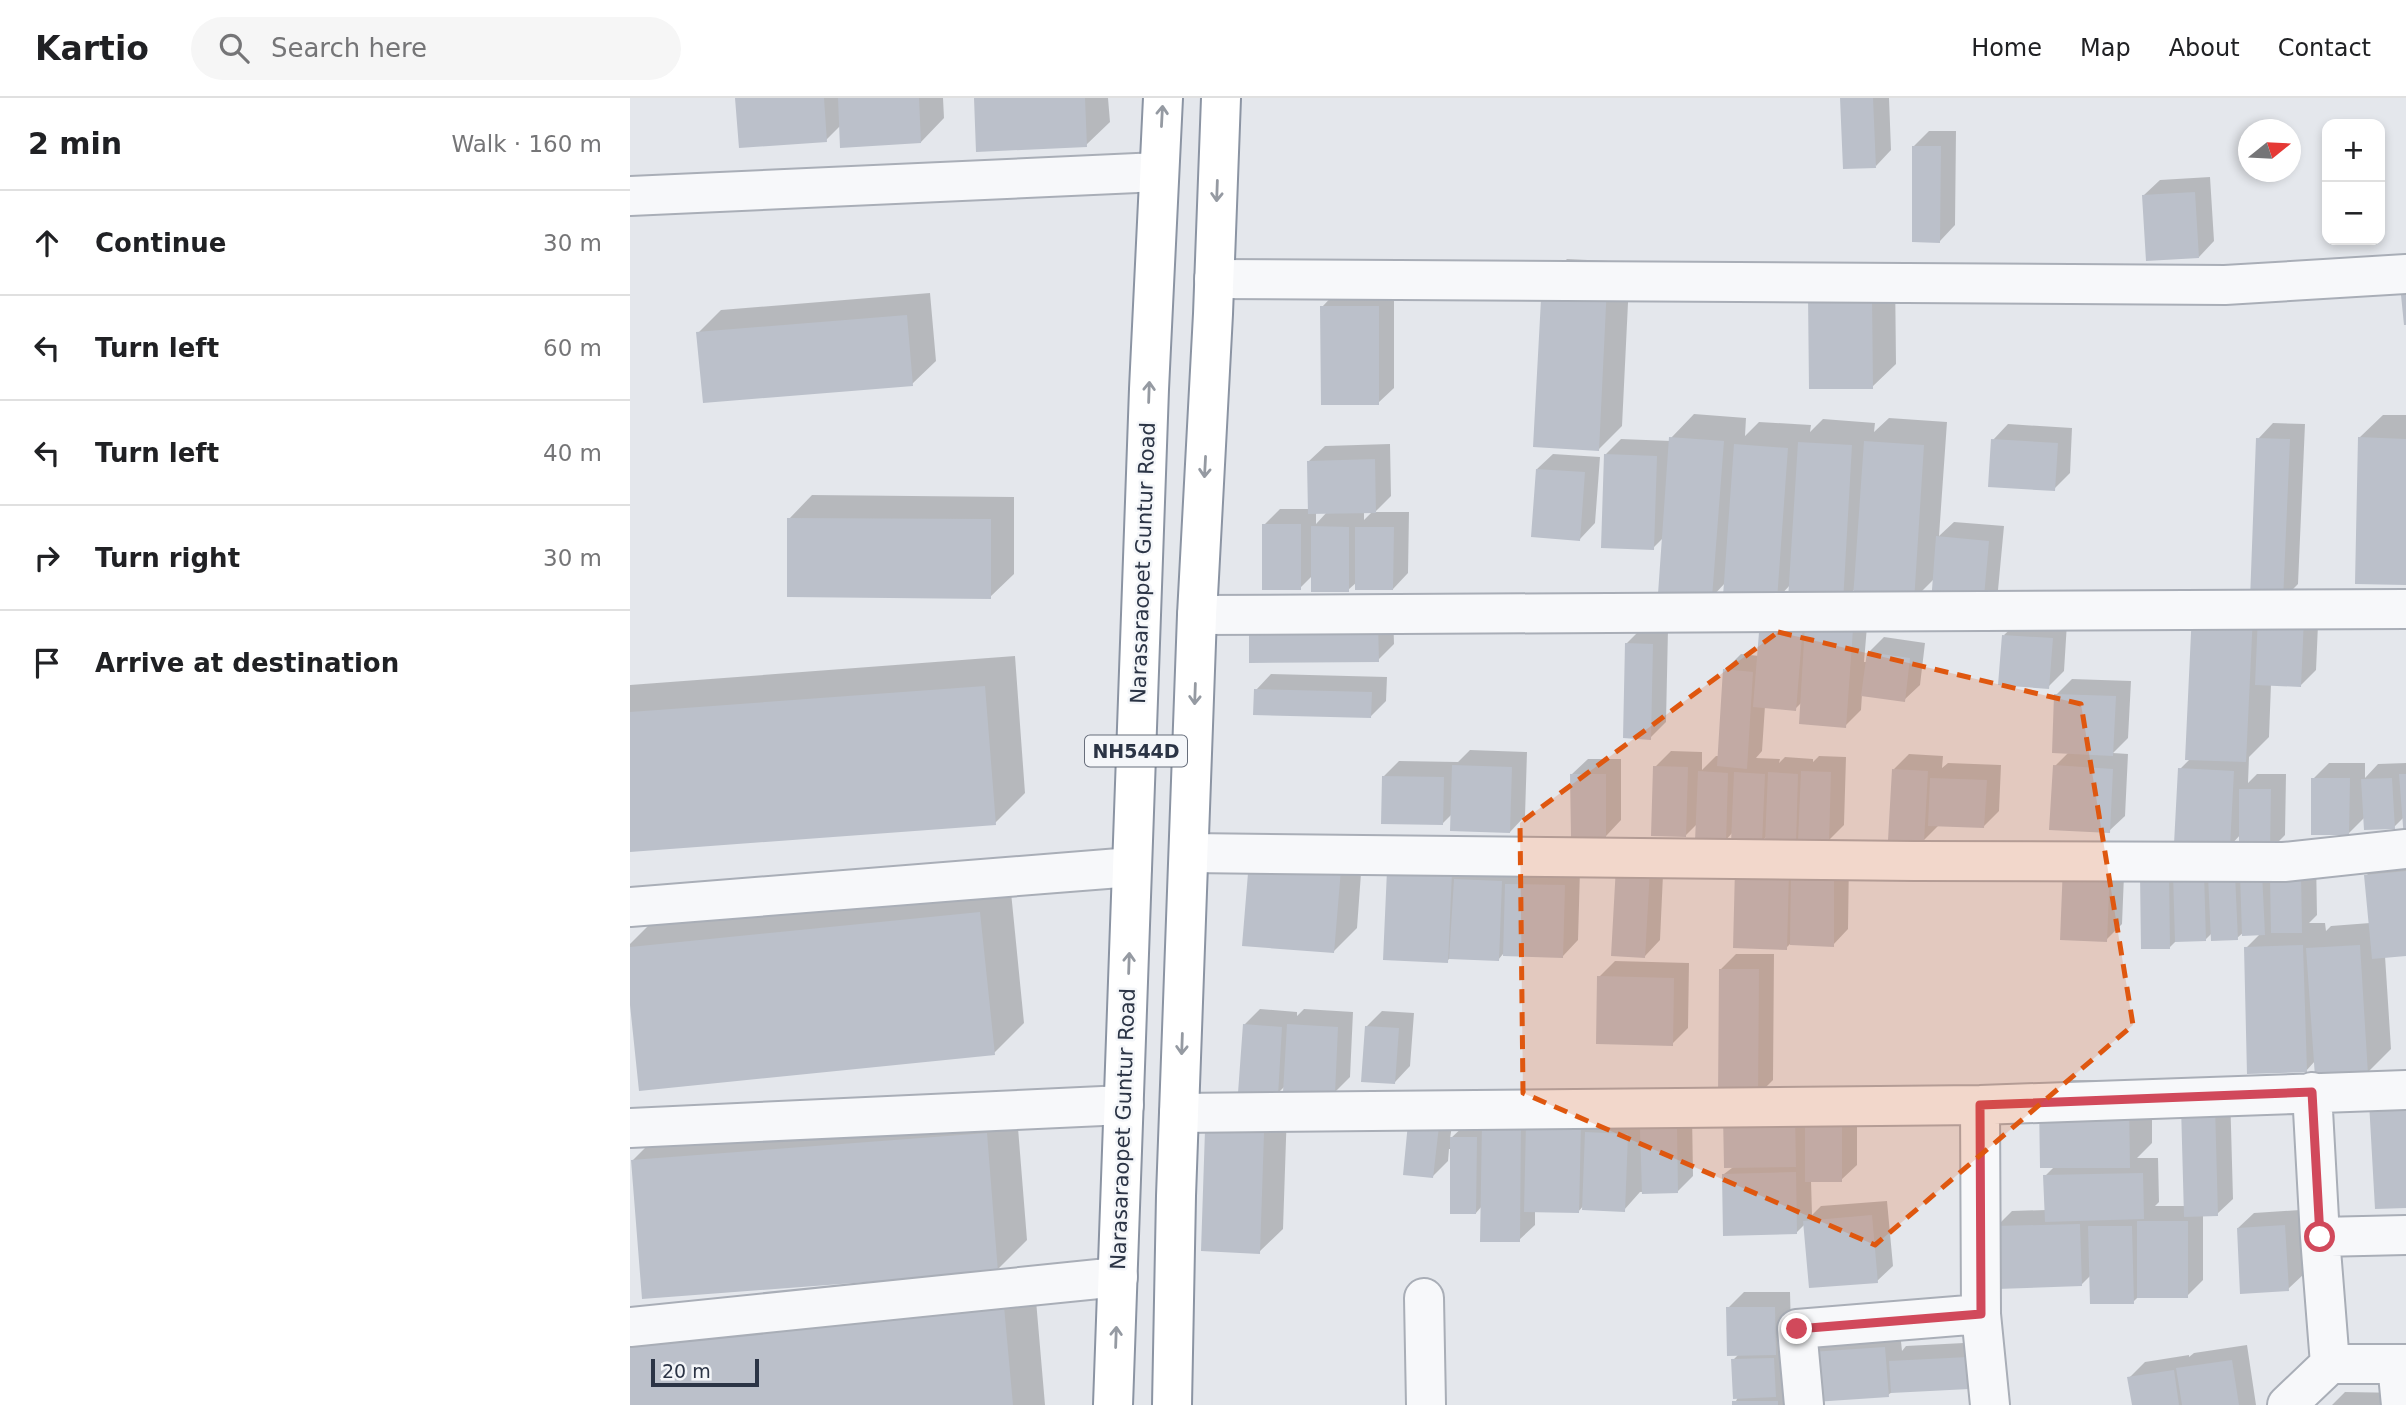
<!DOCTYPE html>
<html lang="en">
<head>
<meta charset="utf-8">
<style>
	:root { --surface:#fff; --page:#f6f6f6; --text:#202124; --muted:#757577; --line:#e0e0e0 }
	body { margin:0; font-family:"DejaVu Sans",sans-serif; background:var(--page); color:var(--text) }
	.controls { position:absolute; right:21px; top:21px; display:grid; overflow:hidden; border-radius:14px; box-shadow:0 4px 10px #0003 }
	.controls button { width:63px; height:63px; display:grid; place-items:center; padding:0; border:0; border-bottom:2px solid var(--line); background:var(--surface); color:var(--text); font:35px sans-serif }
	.compass { position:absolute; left:1608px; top:21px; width:63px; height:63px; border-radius:50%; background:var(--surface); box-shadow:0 4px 10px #0003; rotate:72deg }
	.scale { position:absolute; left:21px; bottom:18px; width:108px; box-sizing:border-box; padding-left:7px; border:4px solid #2b3445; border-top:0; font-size:19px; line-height:24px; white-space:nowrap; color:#2b3445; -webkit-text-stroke:5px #f4f6f9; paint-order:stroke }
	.stop { position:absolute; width:21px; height:21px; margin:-16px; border:5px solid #d1495b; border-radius:50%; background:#fff }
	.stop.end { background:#d1495b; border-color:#fff; box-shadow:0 2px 7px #0008 }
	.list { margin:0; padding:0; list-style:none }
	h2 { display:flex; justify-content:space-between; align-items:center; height:91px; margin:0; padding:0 28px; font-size:30px }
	h2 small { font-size:23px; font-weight:400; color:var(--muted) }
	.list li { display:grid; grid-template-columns:46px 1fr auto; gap:21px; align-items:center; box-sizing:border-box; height:105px; padding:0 28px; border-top:2px solid var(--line) }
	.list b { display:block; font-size:26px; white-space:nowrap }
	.list em { font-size:23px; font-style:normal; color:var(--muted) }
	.icon { flex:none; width:38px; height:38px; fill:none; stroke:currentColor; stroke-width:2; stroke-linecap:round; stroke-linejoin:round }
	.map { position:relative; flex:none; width:1776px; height:1307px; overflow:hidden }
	header { display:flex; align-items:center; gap:42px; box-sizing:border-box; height:98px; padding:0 35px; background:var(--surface); border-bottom:2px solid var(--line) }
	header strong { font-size:33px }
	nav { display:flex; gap:38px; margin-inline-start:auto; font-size:24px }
	.search { width:490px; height:63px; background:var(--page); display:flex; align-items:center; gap:18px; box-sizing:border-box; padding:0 24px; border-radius:38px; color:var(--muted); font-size:26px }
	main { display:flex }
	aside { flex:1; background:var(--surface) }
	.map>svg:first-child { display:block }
	.shadow { fill:#0003; fill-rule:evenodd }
	.building { fill:#bbc0ca }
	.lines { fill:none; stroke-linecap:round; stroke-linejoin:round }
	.minor-casing { stroke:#a9aeb7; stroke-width:42 }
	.highway-casing { stroke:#8b94a3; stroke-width:42 }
	.minor { stroke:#f7f8fa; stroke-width:38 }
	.highway { stroke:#fff; stroke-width:38 }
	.oneway { stroke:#959aa2 }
	.route { stroke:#d1495b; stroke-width:9 }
	.marked { fill:#df570f; fill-opacity:0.2; stroke:#df570f; stroke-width:5; stroke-dasharray:14 9; stroke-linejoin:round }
	.labels { text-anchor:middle; stroke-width:5; stroke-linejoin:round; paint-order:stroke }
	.shield { fill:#f4f6f9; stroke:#676e7b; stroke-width:2 }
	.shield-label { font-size:19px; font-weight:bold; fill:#2b3445 }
	.street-label { font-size:21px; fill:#2b3445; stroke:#f4f6f9 }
</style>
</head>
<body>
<header>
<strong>Kartio</strong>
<div class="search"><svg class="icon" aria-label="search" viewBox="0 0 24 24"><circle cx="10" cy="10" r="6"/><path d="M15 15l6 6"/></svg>Search here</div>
<nav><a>Home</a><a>Map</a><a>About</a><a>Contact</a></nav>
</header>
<main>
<aside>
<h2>2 min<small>Walk · 160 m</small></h2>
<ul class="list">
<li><svg class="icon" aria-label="ahead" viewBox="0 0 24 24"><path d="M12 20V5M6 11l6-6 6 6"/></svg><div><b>Continue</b></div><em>30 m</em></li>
<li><svg class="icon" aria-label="left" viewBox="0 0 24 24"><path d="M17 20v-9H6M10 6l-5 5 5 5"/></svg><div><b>Turn left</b></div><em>60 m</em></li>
<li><svg class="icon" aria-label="left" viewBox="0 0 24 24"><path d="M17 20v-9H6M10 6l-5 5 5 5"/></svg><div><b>Turn left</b></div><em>40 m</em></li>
<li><svg class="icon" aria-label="right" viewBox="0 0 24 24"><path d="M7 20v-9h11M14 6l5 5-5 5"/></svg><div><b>Turn right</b></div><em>30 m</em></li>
<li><svg class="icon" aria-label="arrive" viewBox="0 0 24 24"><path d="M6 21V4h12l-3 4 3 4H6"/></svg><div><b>Arrive at destination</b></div></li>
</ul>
</aside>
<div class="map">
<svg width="1776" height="1307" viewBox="0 0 1776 1307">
	<rect width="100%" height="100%" fill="#e4e7ec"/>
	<path class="shadow" d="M 107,0 L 313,0 L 314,20 L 291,44 L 211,27 L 196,42 Z
		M 345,0 L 478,0 L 480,24 L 456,47 Z
		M 1212,0 L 1259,0 L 1261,52 L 1246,68 Z
		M 1299,33 L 1326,33 L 1325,127 L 1310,143 L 1283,49 Z
		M 1580,79 L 1584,143 L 1569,159 L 1514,97 L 1530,82 Z
		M 937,161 L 1000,164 L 992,328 L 969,351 L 913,184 Z
		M 1265,173 L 1266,266 L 1242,289 L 1181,289 Z
		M 707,193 L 764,193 L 764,290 L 748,305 L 692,209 Z
		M 300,195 L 306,263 L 282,286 L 68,235 L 91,212 Z
		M 1064,316 L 1116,320 L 1115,338 L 1129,324 L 1181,327 L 1180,334 L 1193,321 L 1245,325 L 1244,334 L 1259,320 L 1317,324 L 1309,438 L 1324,424 L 1374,428 L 1368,492 L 1353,508 L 1304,481 L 1283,502 L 1226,490 L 1212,503 L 1161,486 L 1147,501 L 1096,484 L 1082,499 L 1034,439 L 1023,450 L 975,357 L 991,341 L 1041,343 L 1041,340 Z
		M 1753,317 L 1776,317 L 1776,486 L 1729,340 Z
		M 1643,325 L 1675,326 L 1668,486 L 1652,502 L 1689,504 L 1686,572 L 1671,587 L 1641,586 L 1639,639 L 1619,659 L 1618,685 L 1627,676 L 1656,676 L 1655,737 L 1640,752 L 1611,736 L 1600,748 L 1550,671 L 1561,660 L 1564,514 L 1587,491 L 1622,493 L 1628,341 Z
		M 1378,326 L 1442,330 L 1440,375 L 1424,391 L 1363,342 Z
		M 760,346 L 761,398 L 745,414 L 779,414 L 778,475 L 763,491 L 727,484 L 718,492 L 682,478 L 670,490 L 634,427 L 650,411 L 680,411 L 679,363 L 695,348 ZM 743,413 L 734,422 L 734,414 ZM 697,414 L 686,426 L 686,415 Z
		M 923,356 L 970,359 L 965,425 L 950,441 L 907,371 Z
		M 182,397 L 384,399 L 384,476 L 360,499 L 159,421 Z
		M 763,510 L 764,546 L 748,562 L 621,563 Z
		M 1238,516 L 1234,564 L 1237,564 L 1238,555 L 1254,539 L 1295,545 L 1290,587 L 1274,602 L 1232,596 L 1231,612 L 1215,628 L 1172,604 L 1165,611 L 1135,608 L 1132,653 L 1126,660 L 1150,661 L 1149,665 L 1155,659 L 1183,661 L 1183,664 L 1189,658 L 1216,659 L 1214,727 L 1198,743 L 1168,741 L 1165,744 L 1137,738 L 1131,744 L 1103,734 L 1095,743 L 1068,725 L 1056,737 L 1025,669 L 1041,653 L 1072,654 L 1072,672 L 1086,658 L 1089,658 L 1095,572 L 1111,556 L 1129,558 L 1132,523 Z
		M 1390,522 L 1437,525 L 1434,573 L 1418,589 L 1374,537 Z
		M 1012,530 L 1038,531 L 1036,624 L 1020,640 L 996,546 Z
		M 385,558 L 395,695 L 365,725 L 0,752 L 0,587 Z
		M 641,576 L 757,579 L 756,603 L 741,618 L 626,592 Z
		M 1442,581 L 1501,583 L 1498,640 L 1483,655 L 1498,656 L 1495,718 L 1479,733 L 1425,668 L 1439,654 L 1426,597 Z
		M 840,652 L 897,654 L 895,718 L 880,734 L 822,716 L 813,725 L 753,679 L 769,663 L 828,664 Z
		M 1279,656 L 1313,658 L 1312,670 L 1318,665 L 1371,667 L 1369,713 L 1354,728 L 1310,726 L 1294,742 L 1264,671 Z
		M 958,661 L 991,661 L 991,722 L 976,738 L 942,676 Z
		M 1699,665 L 1735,665 L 1735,680 L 1748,666 L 1776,665 L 1776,738 L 1774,719 L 1764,729 L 1735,719 L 1719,735 L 1683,681 Z
		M 733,748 L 727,830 L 703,854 L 614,846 Z
		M 1495,753 L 1492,826 L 1476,842 L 1432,840 Z
		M 1034,755 L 1030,842 L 1015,858 L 987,769 Z
		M 1686,760 L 1687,817 L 1679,825 L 1695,825 L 1696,833 L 1701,828 L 1740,825 L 1736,778 L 1752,762 L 1776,760 L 1776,856 L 1755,858 L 1761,951 L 1738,974 L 1685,963 L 1676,973 L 1616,850 L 1630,836 L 1614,834 L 1607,840 L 1582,835 L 1575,842 L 1547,842 L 1540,849 L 1511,775 Z
		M 1219,761 L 1218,831 L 1203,847 L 1160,846 L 1156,850 L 1107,770 Z
		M 759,772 L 950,772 L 948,842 L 933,858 L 873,856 L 868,862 L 821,859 L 817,863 Z
		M 380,784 L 394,925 L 364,955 L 0,890 L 0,846 L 26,820 Z
		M 1106,856 L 1144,856 L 1143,982 L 1127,998 L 1091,871 Z
		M 985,863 L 1059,865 L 1058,930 L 1042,946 L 969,879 Z
		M 630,911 L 667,914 L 667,918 L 674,911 L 723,914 L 720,979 L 704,995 L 655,988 L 647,996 L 614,927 Z
		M 752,913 L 784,915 L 780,968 L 765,984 L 736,929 Z
		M 1435,982 L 1522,982 L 1522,1045 L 1507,1060 L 1528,1060 L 1529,1104 L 1525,1108 L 1555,1108 L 1553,1009 L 1600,993 L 1603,1101 L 1587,1116 L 1573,1117 L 1573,1182 L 1557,1198 L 1509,1198 L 1503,1204 L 1461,1177 L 1451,1187 L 1367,1128 L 1382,1113 L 1416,1112 L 1415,1078 L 1424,1069 L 1411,1005 Z
		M 1227,999 L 1227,1067 L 1211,1082 L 1181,1082 L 1182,1117 L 1191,1108 L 1257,1103 L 1263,1168 L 1247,1183 L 1175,1126 L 1166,1135 L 1094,1076 L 1180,1011 Z
		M 386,1005 L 397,1142 L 367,1172 L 3,1062 L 33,1032 Z
		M 657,1012 L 653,1131 L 629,1154 L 576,1033 Z
		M 824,1013 L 820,1041 L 838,1024 L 1013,1021 L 1013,1031 L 1028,1016 L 1062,1015 L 1063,1078 L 1048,1093 L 1010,1094 L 994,1112 L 954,1107 L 948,1114 L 905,1112 L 905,1127 L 889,1142 L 852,1108 L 846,1115 L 822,1051 L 819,1051 L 818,1063 L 802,1079 L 780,1026 Z
		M 1670,1112 L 1674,1176 L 1658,1191 L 1608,1130 L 1624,1115 Z
		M 404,1179 L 415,1307 L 0,1307 Z
		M 1114,1194 L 1160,1194 L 1163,1307 L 1104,1307 L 1108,1299 L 1103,1262 L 1109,1256 L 1098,1210 Z
		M 1270,1234 L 1272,1253 L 1276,1248 L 1353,1244 L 1354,1273 L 1262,1294 L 1258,1297 L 1182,1255 L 1198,1239 Z
		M 1617,1247 L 1626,1307 L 1504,1307 L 1499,1280 L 1515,1264 L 1559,1257 L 1559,1259 L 1564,1255 Z
		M 1715,1294 L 1776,1295 L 1776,1307 L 1702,1307 Z"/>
	<path class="building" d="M 105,0 L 194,0 L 197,44 L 109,50 Z
		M 208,0 L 289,0 L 291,45 L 210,50 Z
		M 344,0 L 455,0 L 457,49 L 346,54 Z
		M 1210,0 L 1243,0 L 1246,70 L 1213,71 Z
		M 1282,48 L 1311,48 L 1310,145 L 1282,144 Z
		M 1565,94 L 1569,160 L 1516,163 L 1512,97 Z
		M 912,183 L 977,187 L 969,353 L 903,349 Z
		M 1178,196 L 1242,196 L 1243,291 L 1179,291 Z
		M 1776,196 L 1776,227 L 1774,227 L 1771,197 Z
		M 690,208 L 749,208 L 749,307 L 691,307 Z
		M 277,217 L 283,288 L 73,305 L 66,234 Z
		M 1039,339 L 1094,343 L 1082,500 L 1028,496 Z
		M 1728,339 L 1776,341 L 1776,487 L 1725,486 Z
		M 1626,340 L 1660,341 L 1653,503 L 1620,502 Z
		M 1361,341 L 1428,345 L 1425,393 L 1358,389 Z
		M 1234,343 L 1294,347 L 1284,504 L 1223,500 Z
		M 1168,344 L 1222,347 L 1213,505 L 1158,501 Z
		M 1104,346 L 1158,350 L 1147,502 L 1093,498 Z
		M 974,356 L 1027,358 L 1024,452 L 971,450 Z
		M 745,361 L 746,415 L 678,416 L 677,363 Z
		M 906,371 L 955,374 L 950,443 L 901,439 Z
		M 157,420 L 361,421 L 361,501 L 157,499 Z
		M 632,426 L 671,426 L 671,492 L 632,492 Z
		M 681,428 L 719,429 L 719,494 L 681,494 Z
		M 725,429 L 764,429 L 763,492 L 725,492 Z
		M 1306,438 L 1359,443 L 1353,510 L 1301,505 Z
		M 1562,514 L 1623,517 L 1616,664 L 1555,662 Z
		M 1628,517 L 1674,519 L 1671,589 L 1625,587 Z
		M 1130,522 L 1173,526 L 1166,613 L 1123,609 Z
		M 748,525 L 749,564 L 619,565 L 619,527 Z
		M 1175,527 L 1223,531 L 1216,630 L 1169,626 Z
		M 1372,537 L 1423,540 L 1419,591 L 1368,587 Z
		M 995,545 L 1023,546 L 1021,642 L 993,640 Z
		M 1237,554 L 1280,560 L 1275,604 L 1231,598 Z
		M 1093,571 L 1123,574 L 1117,671 L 1087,668 Z
		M 355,588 L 366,727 L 0,754 L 0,614 Z
		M 624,591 L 742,594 L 741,620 L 623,617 Z
		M 1424,596 L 1486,598 L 1483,658 L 1422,655 Z
		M 822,667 L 882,669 L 880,735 L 820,733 Z
		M 1423,667 L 1483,671 L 1480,735 L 1419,732 Z
		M 1023,668 L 1058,669 L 1056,739 L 1021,738 Z
		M 1548,670 L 1604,673 L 1600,749 L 1544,746 Z
		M 1262,671 L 1298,673 L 1294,744 L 1258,742 Z
		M 1068,673 L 1098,675 L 1096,745 L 1065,743 Z
		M 1171,673 L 1201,674 L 1199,745 L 1168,743 Z
		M 1104,674 L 1135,676 L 1132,746 L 1101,744 Z
		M 1138,674 L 1168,676 L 1166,746 L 1135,744 Z
		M 940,676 L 976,676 L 976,740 L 941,740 Z
		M 1769,676 L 1776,676 L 1776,741 L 1774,741 Z
		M 752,678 L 814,679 L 813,727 L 751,726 Z
		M 1300,680 L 1357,682 L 1354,730 L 1298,728 Z
		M 1681,680 L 1720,680 L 1719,737 L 1681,737 Z
		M 1762,680 L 1765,731 L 1734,732 L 1731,681 Z
		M 1609,691 L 1641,691 L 1640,754 L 1609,754 Z
		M 619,763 L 711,771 L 704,855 L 612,848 Z
		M 1433,767 L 1480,768 L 1477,844 L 1430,842 Z
		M 986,768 L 1020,770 L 1015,860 L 981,858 Z
		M 1105,770 L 1159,772 L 1157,852 L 1103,850 Z
		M 757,772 L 822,774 L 818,865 L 753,862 Z
		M 1776,773 L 1776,858 L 1742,861 L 1734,777 Z
		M 1539,774 L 1540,851 L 1511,851 L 1510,775 Z
		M 1543,774 L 1574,774 L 1576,843 L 1545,844 Z
		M 1632,774 L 1635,837 L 1612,838 L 1610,775 Z
		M 1161,775 L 1204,776 L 1204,849 L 1160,847 Z
		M 1671,775 L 1672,835 L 1641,835 L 1640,776 Z
		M 1605,776 L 1608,842 L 1581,843 L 1578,778 Z
		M 824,781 L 872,783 L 869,863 L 819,861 Z
		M 875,786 L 935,787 L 933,860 L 873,858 Z
		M 350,814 L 365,957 L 9,993 L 0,907 L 0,849 Z
		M 1673,847 L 1677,974 L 1617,976 L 1614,849 Z
		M 1730,847 L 1738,976 L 1685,979 L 1676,850 Z
		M 1089,871 L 1129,871 L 1128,999 L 1088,999 Z
		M 967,878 L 1044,880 L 1043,948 L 966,946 Z
		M 613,926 L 652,929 L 648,998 L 608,995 Z
		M 657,926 L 708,929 L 705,996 L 653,994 Z
		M 735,928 L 769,930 L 765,986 L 731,984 Z
		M 1776,1002 L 1776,1110 L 1745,1111 L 1739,1004 Z
		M 1409,1005 L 1499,1005 L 1500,1070 L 1410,1070 Z
		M 1551,1008 L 1585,1008 L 1588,1118 L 1554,1119 Z
		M 1175,1014 L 1212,1014 L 1212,1084 L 1175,1084 Z
		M 1165,1016 L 1166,1069 L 1094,1070 L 1093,1017 Z
		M 852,1024 L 891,1024 L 890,1144 L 850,1144 Z
		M 896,1024 L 951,1026 L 949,1115 L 894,1114 Z
		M 778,1025 L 809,1028 L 803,1080 L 773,1077 Z
		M 1047,1030 L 1048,1095 L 1012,1096 L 1010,1031 Z
		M 575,1032 L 634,1035 L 630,1156 L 571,1153 Z
		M 955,1034 L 998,1036 L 995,1114 L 952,1112 Z
		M 357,1035 L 368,1174 L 12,1201 L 1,1062 Z
		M 820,1039 L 847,1039 L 846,1116 L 820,1116 Z
		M 1166,1074 L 1167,1136 L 1093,1138 L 1092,1076 Z
		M 1513,1075 L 1514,1121 L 1415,1124 L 1413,1077 Z
		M 1242,1117 L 1248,1185 L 1179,1190 L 1173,1123 Z
		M 1507,1123 L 1558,1123 L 1558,1200 L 1507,1200 Z
		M 1450,1126 L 1452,1188 L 1367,1191 L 1365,1128 Z
		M 1655,1127 L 1659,1193 L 1610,1196 L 1607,1130 Z
		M 1458,1128 L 1502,1128 L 1504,1206 L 1460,1206 Z
		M 374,1208 L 383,1307 L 0,1307 L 0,1240 Z
		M 1096,1209 L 1145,1209 L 1146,1257 L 1097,1258 Z
		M 1255,1249 L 1259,1299 L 1184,1304 L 1181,1254 Z
		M 1338,1259 L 1339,1291 L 1261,1295 L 1259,1263 Z
		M 1144,1260 L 1146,1299 L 1103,1301 L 1101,1261 Z
		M 1602,1262 L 1609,1307 L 1552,1307 L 1546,1270 Z
		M 1544,1272 L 1549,1307 L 1502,1307 L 1497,1279 Z
		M 1102,1303 L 1148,1303 L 1148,1307 L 1102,1307 Z"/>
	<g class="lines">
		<defs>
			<path id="minor" d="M 0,98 L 529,74
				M 584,181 L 1595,187 L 1776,176
				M 567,517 L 1776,511
				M 560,755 L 1284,763 L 1654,764 L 1776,751
				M 0,809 L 502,769
				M 1682,994 L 1690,1139 L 1700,1266
				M 1350,1007 L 1351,1216 L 1360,1307
				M 549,1015 L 1350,1007 L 1776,992
				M 0,1030 L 494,1007
				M 1690,1139 L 1776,1137
				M 794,1200 L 796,1307
				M 0,1229 L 488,1179
				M 1767,1266 L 1771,1307
				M 1174,1307 L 1167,1231 L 1351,1216
				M 1657,1307 L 1700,1266 L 1776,1266"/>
			<path id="highway" d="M 483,1307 L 519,291 L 533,0
				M 542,1307 L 546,1098 L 567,517 L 583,216 L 591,0"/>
		</defs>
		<use href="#minor" class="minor-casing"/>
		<use href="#highway" class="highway-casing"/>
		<use href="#minor" class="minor"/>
		<use href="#highway" class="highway"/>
	</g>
	<defs><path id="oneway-shaft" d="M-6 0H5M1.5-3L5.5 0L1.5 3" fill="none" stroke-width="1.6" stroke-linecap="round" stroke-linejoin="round" transform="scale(1.75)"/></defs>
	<g class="oneway">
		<use href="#oneway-shaft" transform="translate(532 18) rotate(-87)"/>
		<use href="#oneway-shaft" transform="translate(587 93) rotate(92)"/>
		<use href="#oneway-shaft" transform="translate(519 294) rotate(-88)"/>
		<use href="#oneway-shaft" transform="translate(575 369) rotate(93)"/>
		<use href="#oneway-shaft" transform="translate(565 596) rotate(92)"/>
		<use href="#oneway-shaft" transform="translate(499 865) rotate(-88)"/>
		<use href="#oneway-shaft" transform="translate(552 946) rotate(92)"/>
		<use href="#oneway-shaft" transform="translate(486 1239) rotate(-88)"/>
	</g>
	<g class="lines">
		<path class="route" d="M 1167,1231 L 1351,1216 L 1350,1007 L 1682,994 L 1690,1139"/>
	</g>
	<path class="marked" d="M 1148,534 L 1451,606 L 1503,927 L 1245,1147 L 893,995 L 890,725 Z"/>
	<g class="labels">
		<rect class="shield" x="455" y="637.5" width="102" height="31" rx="5"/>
		<g class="shield-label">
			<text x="506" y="660">NH544D</text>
		</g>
		<g class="street-label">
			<text transform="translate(513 465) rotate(-88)" y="7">Narasaraopet Guntur Road</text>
			<text transform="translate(493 1031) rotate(-88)" y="7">Narasaraopet Guntur Road</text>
		</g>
	</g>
</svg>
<div class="controls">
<button>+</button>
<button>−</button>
</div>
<svg class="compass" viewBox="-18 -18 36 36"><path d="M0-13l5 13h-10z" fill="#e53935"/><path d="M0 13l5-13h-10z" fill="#757577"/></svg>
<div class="scale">20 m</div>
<div class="stop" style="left:1690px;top:1139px"></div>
<div class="stop end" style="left:1167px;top:1231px"></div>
</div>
</main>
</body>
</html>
